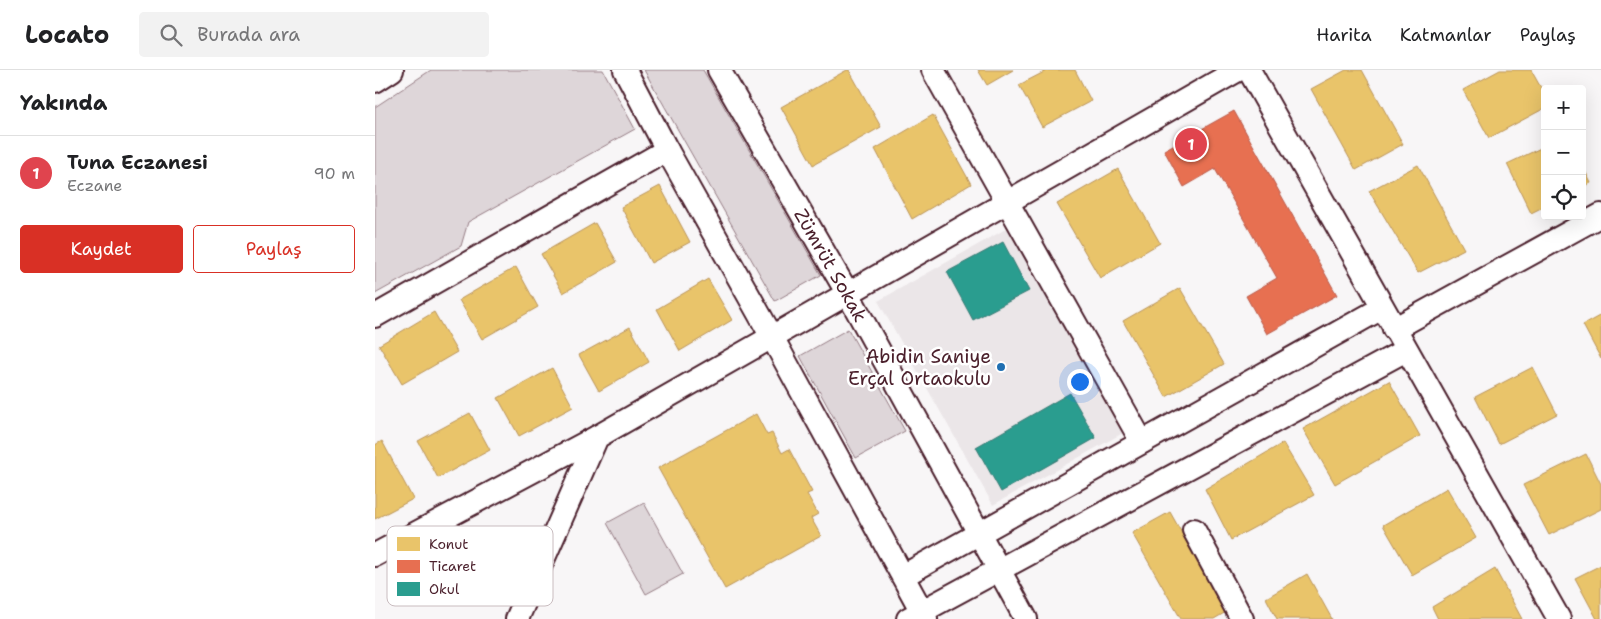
<!DOCTYPE html>
<html lang="tr">
<head>
<meta charset="utf-8">
<style>
	:root { --surface:#fff; --page:#f2f2f2; --text:#202124; --muted:#757577; --line:#e0e0e0; --accent:#d93025 }
	body { margin:0; font-family:"Shantell Sans",sans-serif; background:var(--page); color:var(--text) }
	.controls { position:absolute; right:15px; top:15px; display:grid; overflow:hidden; border-radius:5px; box-shadow:0 5px 20px #0002 }
	.controls button { width:45px; height:45px; display:grid; place-items:center; padding:0; border:0; border-bottom:1px solid var(--line); background:var(--surface); color:var(--text); font:25px sans-serif }
	.you { position:absolute; left:704px; top:311px; width:18px; height:18px; margin:-12px; border:4px solid #fff; border-radius:50%; background:#1a73e8; box-shadow:0 0 0 8px #1a73e833 }
	.badge { display:grid; place-items:center; width:32px; height:32px; border-radius:50%; background:var(--accent); color:#fff; font-size:16px; font-weight:700 }
	.pin { position:absolute; translate:-50% -50%; border:2px solid #fff; box-shadow:0 1px 5px #0006 }
	.list { margin:0; padding:0; list-style:none }
	h2 { display:flex; justify-content:space-between; align-items:center; height:65px; margin:0; padding:0 20px; font-size:21px }
	h2 small { font-size:16px; font-weight:400; color:var(--muted) }
	.list li { display:grid; grid-template-columns:32px 1fr auto; gap:15px; align-items:center; box-sizing:border-box; height:75px; padding:0 20px; border-top:1px solid var(--line) }
	.list b { display:block; font-size:19px; white-space:nowrap }
	.list p { margin:0; font-size:16px; white-space:nowrap; color:var(--muted) }
	.list em { font-size:16px; font-style:normal; color:var(--muted) }
	.actions { display:flex; gap:10px; padding:15px 20px }
	.actions a { flex:1; padding:11px 0; border:1px solid var(--accent); border-radius:5px; text-align:center; font-size:18px; color:var(--accent) }
	.actions .main { background:var(--accent); color:#fff }
	.icon { flex:none; width:28px; height:28px; fill:none; stroke:currentColor; stroke-width:2; stroke-linecap:round; stroke-linejoin:round }
	.map { position:relative; flex:none; width:1226px; height:549px; overflow:hidden }
	header { display:flex; align-items:center; gap:30px; box-sizing:border-box; height:70px; padding:0 25px; background:var(--surface); border-bottom:1px solid var(--line) }
	header strong { font-size:24px }
	nav { display:flex; gap:28px; margin-inline-start:auto; font-size:18px }
	.search { width:350px; height:45px; background:var(--page); display:flex; align-items:center; gap:12px; box-sizing:border-box; padding:0 18px; border-radius:5px; color:var(--muted); font-size:19px }
	main { display:flex }
	aside { flex:1; background:var(--surface) }
	.map>svg:first-child { display:block }
	.built { fill:#ebe6e8 }
	.green { fill:#ded6d9; stroke:#947a82 }
	.homes { fill:#e9c46a; stroke:#b99257 }
	.shops { fill:#e76f51; stroke:#b85746 }
	.schools { fill:#2a9d8f; stroke:#347771 }
	.lines { fill:none; stroke-linecap:round; stroke-linejoin:round }
	.minor-casing { stroke:#4a1f2b; stroke-width:26 }
	.minor { stroke:#fff; stroke-width:22 }
	.poi-dot { fill:#1f6fb2; stroke:#fff; stroke-width:2 }
	.labels { text-anchor:middle; stroke-width:5; stroke-linejoin:round; paint-order:stroke }
	.street-label { font-size:19px; fill:#4a1f2b; stroke:#fff }
	.poi-label { font-size:19px; fill:#4a1f2b; stroke:#fff; text-anchor:end }
	.key { fill:#fff; stroke:#c9bcbf; stroke-width:1 }
	.key-label { font-size:14px; fill:#4a1f2b }
</style>
</head>
<body>
<header>
<strong>Locato</strong>
<div class="search"><svg class="icon" aria-label="search" viewBox="0 0 24 24"><circle cx="10" cy="10" r="6"/><path d="M15 15l6 6"/></svg>Burada ara</div>
<nav><a>Harita</a><a>Katmanlar</a><a>Paylaş</a></nav>
</header>
<main>
<aside>
<h2>Yakında<small></small></h2>
<ul class="list">
<li><span class="badge" style="background:#e0444e">1</span><div><b>Tuna Eczanesi</b><p>Eczane</p></div><em>90 m</em></li>
</ul>
<div class="actions"><a class="main">Kaydet</a><a>Paylaş</a></div>
</aside>
<div class="map">
<svg width="1226" height="549" viewBox="0 0 1226 549">
	<rect width="100%" height="100%" fill="#f8f6f7"/>
	<filter id="ink" filterUnits="userSpaceOnUse"><feTurbulence type="fractalNoise" baseFrequency=".02" numOctaves="2"/><feDisplacementMap in="SourceGraphic" scale="10" xChannelSelector="R" yChannelSelector="G"/><feConvolveMatrix kernelMatrix="1 2 1 2 8 2 1 2 1" color-interpolation-filters="sRGB"/></filter>
	<g filter="url(#ink)">
		<path class="built" d="M 636,156 L 748,363 L 618,435 L 503,231 Z"/>
		<path class="green" d="M 56,0 L 228,0 L 260,59 L 93,152 L 86,176 L 0,224 L 0,37 Z
			M 269,0 L 328,0 L 446,205 L 400,231 Z
			M 473,259 L 530,361 L 481,388 L 425,286 Z
			M 269,433 L 308,504 L 271,524 L 232,453 Z"/>
		<path class="homes" d="M 472,0 L 474,0 L 506,57 L 438,95 L 406,37 Z
			M 603,0 L 638,0 L 612,15 Z
			M 673,0 L 700,0 L 716,31 L 667,57 L 644,15 Z
			M 971,0 L 987,0 L 1028,74 L 981,100 L 936,19 Z
			M 1125,0 L 1156,0 L 1170,25 L 1170,38 L 1114,68 L 1088,20 Z
			M 558,45 L 596,114 L 537,149 L 500,79 Z
			M 1170,76 L 1170,136 L 1156,143 L 1132,94 Z
			M 1043,95 L 1089,179 L 1043,203 L 994,121 Z
			M 1207,95 L 1216,113 L 1207,117 Z
			M 743,99 L 785,173 L 725,208 L 682,134 Z
			M 285,116 L 315,172 L 276,193 L 246,137 Z
			M 220,153 L 242,192 L 188,223 L 166,184 Z
			M 141,197 L 163,237 L 107,269 L 84,230 Z
			M 333,209 L 357,250 L 305,281 L 282,239 Z
			M 805,218 L 849,294 L 791,327 L 748,251 Z
			M 59,242 L 82,282 L 27,314 L 4,275 Z
			M 1226,245 L 1226,289 L 1208,255 Z
			M 255,257 L 274,292 L 224,321 L 204,285 Z
			M 1158,297 L 1182,344 L 1124,374 L 1100,327 Z
			M 177,298 L 198,337 L 144,366 L 123,328 Z
			M 1014,311 L 1045,366 L 960,414 L 928,359 Z
			M 95,343 L 115,380 L 63,408 L 43,371 Z
			M 381,344 L 392,365 L 397,363 L 407,383 L 414,379 L 437,422 L 432,424 L 443,444 L 436,448 L 446,466 L 350,519 L 283,398 Z
			M 7,371 L 38,429 L 0,449 L 0,375 Z
			M 908,373 L 939,425 L 856,470 L 830,419 Z
			M 1211,384 L 1226,414 L 1226,439 L 1174,465 L 1148,415 Z
			M 1072,418 L 1101,468 L 1037,505 L 1008,455 Z
			M 795,442 L 851,542 L 839,549 L 806,549 L 757,463 Z
			M 1226,495 L 1226,549 L 1222,549 L 1200,508 Z
			M 1120,499 L 1147,549 L 1063,549 L 1057,537 Z
			M 932,504 L 957,549 L 902,549 L 891,528 Z"/>
		<path class="shops" d="M 859,41 L 962,225 L 892,264 L 871,226 L 902,208 L 840,99 L 809,117 L 789,80 Z"/>
		<path class="schools" d="M 628,172 L 654,221 L 598,250 L 572,202 Z
			M 695,323 L 721,368 L 626,422 L 601,377 Z"/>
		<g class="lines">
			<defs>
				<g id="minor">
					<path d="M 250,0 L 292,80 L 397,267 L 551,549"/>
					<path id="s1" d="M 344,0 L 473,224 L 651,549"/>
					<path d="M 558,0 L 767,372"/>
					<path d="M 874,0 L 1184,549"/>
					<path d="M 0,11 L 17,0"/>
					<path d="M 0,246 L 292,80"/>
					<path d="M 1019,259 L 1226,145"/>
					<path d="M 819,460 L 867,549"/>
					<path d="M 0,485 L 222,367"/>
					<path d="M 528,506 L 1007,238"/>
					<path d="M 142,549 L 222,367 L 863,0"/>
					<path d="M 533,549 L 1031,280"/>
				</g>
			</defs>
			<use href="#minor" class="minor-casing"/>
			<use href="#minor" class="minor"/>
		</g>
	</g>
	<circle class="poi-dot" cx="626" cy="297" r="5"/>
	<g class="labels">
		<g class="street-label">
			<text dy="7" stroke="none"><textPath href="#s1" startOffset="225">Zümrüt Sokak</textPath></text>
		</g>
		<g class="poi-label">
			<text x="616" y="293">Abidin Saniye<tspan x="616" dy="22">Erçal Ortaokulu</tspan></text>
		</g>
	</g>
	<rect x="12" y="456" width="166" height="80" rx="8" class="key"/>
	<rect x="22" y="467" width="23" height="14" fill="#e9c46a"/>
	<rect x="22" y="490" width="23" height="13" fill="#e76f51"/>
	<rect x="22" y="512" width="23" height="14" fill="#2a9d8f"/>
	<g class="key-label">
		<text x="54" y="479">Konut</text>
		<text x="54" y="501">Ticaret</text>
		<text x="54" y="524">Okul</text>
	</g>
</svg>
<div class="controls">
<button>+</button>
<button>−</button>
<button><svg class="icon" aria-label="locate" viewBox="0 0 24 24"><circle cx="12" cy="12" r="6"/><path d="M12 2v4M12 18v4M2 12h4M18 12h4"/></svg></button>
</div>
<div class="you"></div>
<div class="pin badge" style="left:816px;top:74px;background:#e0444e">1</div>
</div>
</main>
</body>
</html>
